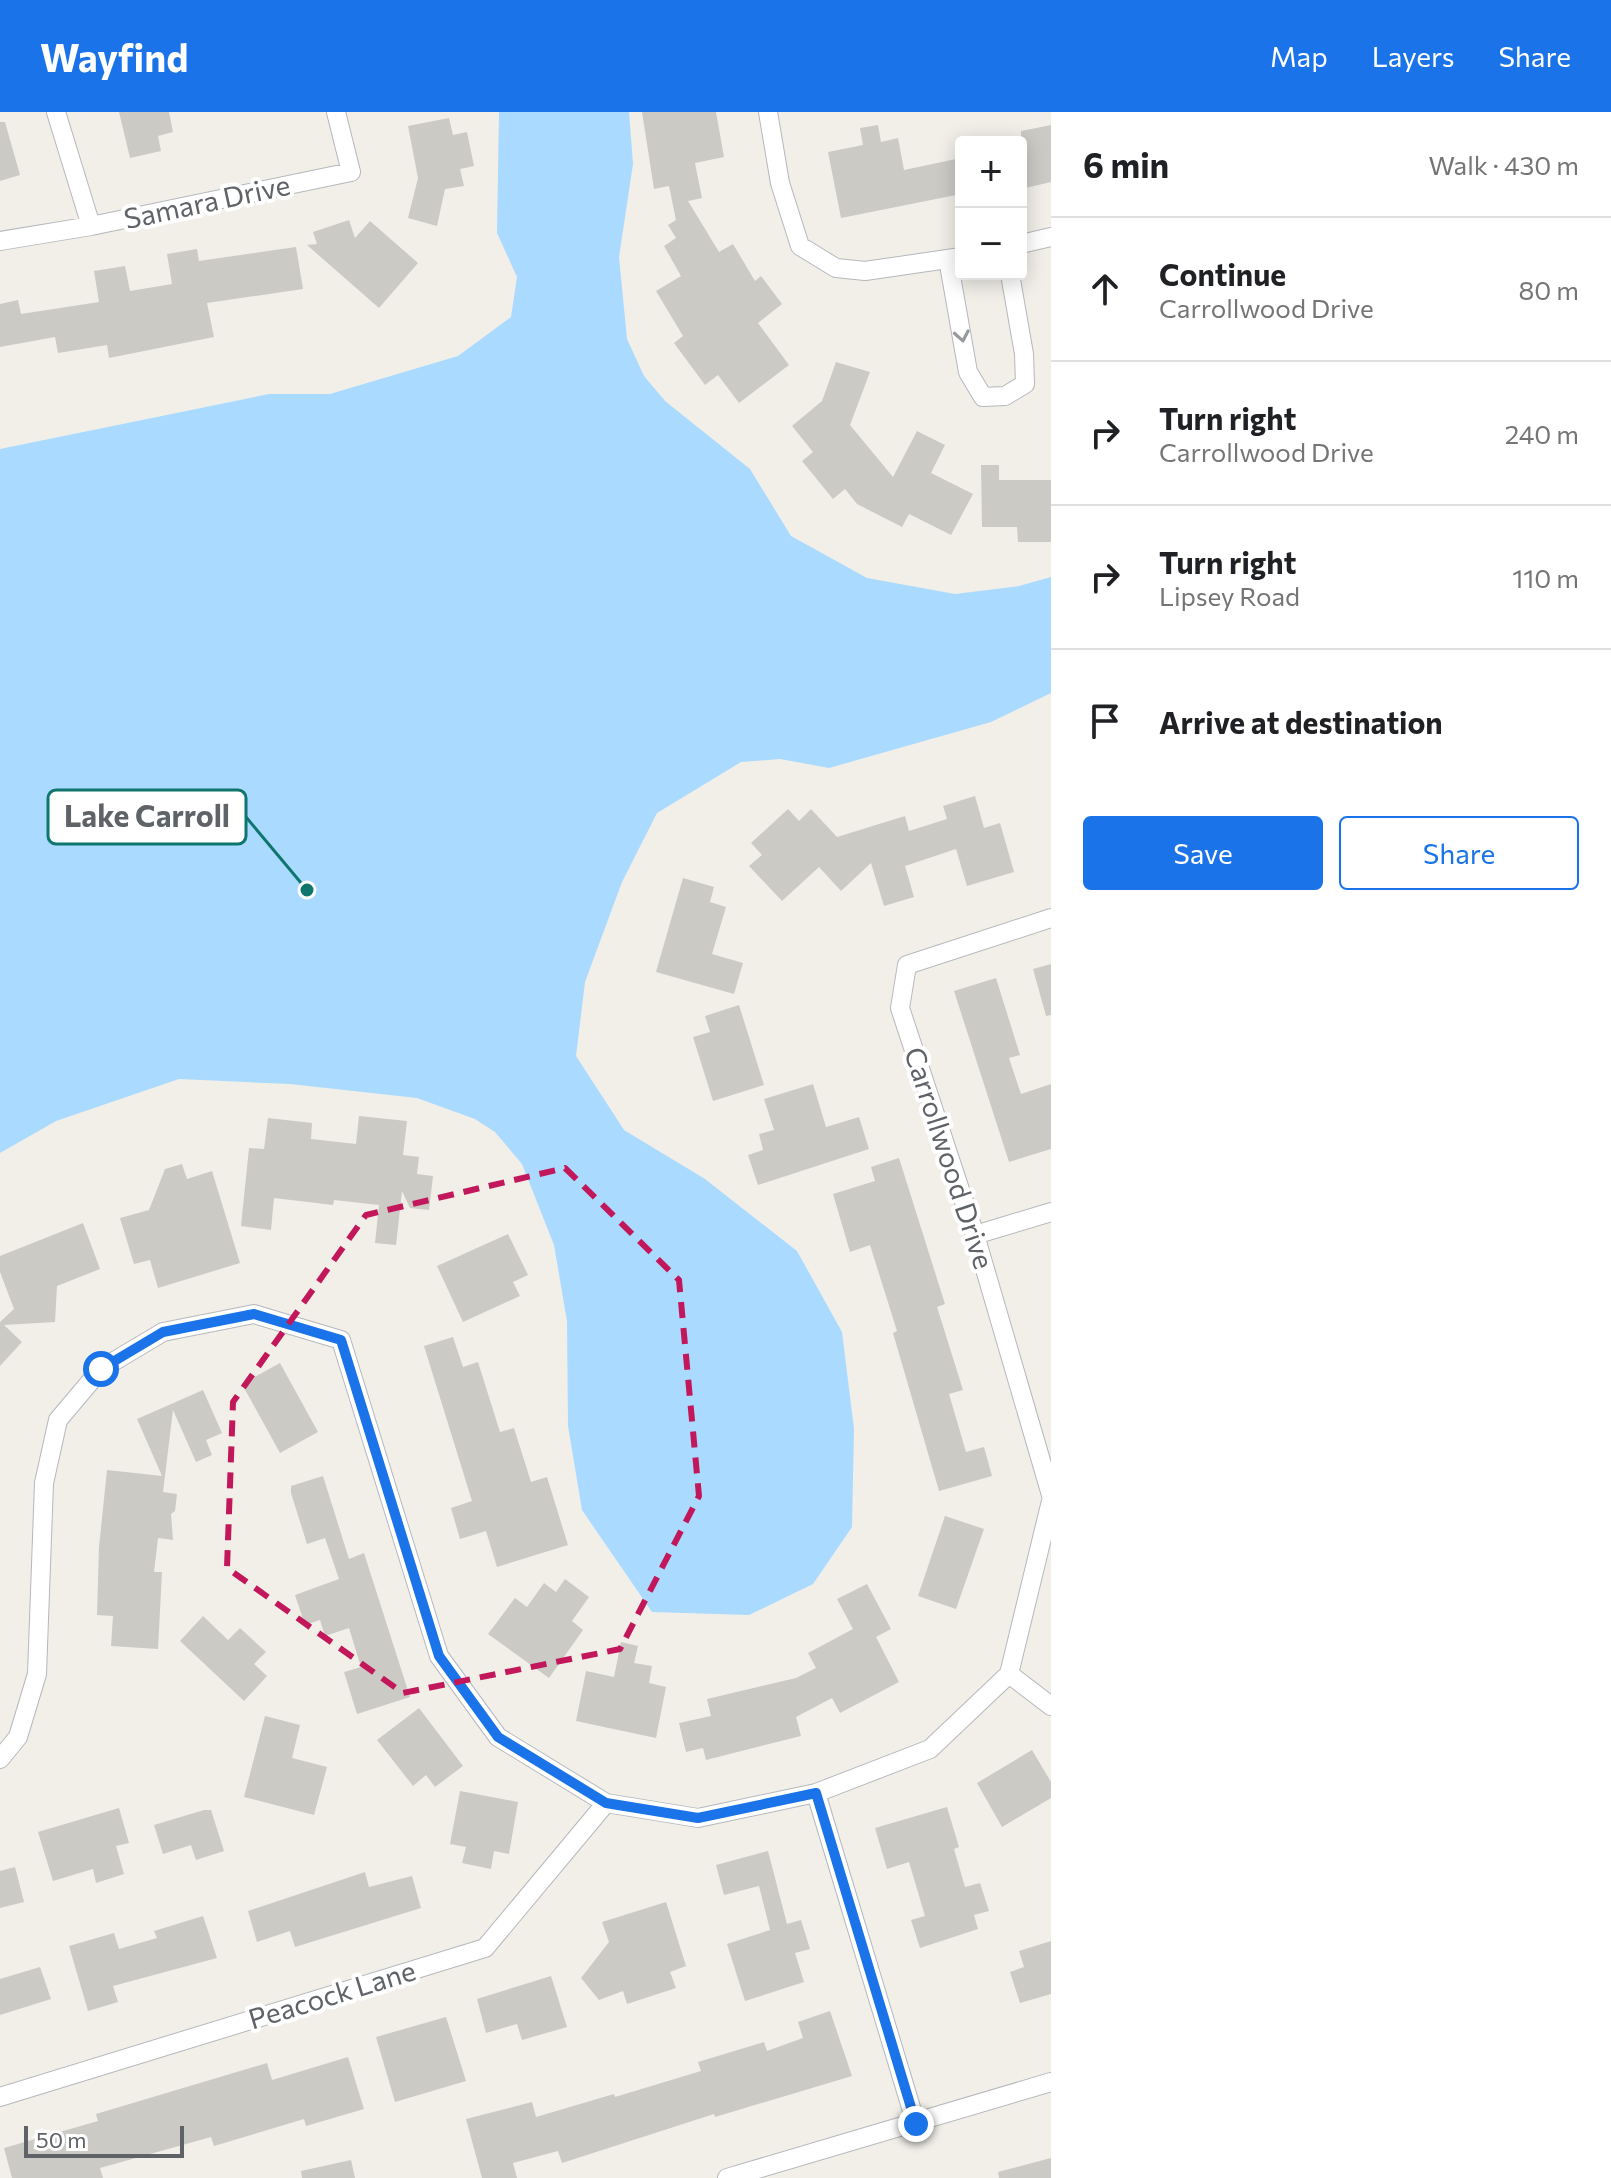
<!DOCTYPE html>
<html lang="en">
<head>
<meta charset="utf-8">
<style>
	:root { --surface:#fff; --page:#f2f2f2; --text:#202124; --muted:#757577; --line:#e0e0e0; --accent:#1a73e8 }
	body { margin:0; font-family:Commissioner,sans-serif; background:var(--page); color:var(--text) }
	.controls { position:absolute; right:24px; top:24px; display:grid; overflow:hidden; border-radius:8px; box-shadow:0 4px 20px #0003 }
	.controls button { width:72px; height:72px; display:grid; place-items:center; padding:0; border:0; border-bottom:2px solid var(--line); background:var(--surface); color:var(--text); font:40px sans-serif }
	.scale { position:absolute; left:24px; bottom:20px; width:160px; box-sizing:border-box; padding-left:8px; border:4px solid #5f6368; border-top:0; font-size:22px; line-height:28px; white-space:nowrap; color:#5f6368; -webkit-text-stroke:6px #fff; paint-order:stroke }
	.stop { position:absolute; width:24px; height:24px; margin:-18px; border:6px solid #1a73e8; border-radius:50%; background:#fff }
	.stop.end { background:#1a73e8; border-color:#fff; box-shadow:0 2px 8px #0008 }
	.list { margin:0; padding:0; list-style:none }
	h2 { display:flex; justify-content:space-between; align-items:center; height:104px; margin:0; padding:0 32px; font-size:34px }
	h2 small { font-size:26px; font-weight:400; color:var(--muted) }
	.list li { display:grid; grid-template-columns:52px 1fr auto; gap:24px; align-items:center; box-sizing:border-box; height:144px; padding:0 32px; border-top:2px solid var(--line) }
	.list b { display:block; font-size:30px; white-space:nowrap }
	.list p { margin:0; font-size:26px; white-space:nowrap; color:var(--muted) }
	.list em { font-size:26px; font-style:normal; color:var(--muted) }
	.actions { display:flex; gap:16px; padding:24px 32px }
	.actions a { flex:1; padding:18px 0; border:2px solid var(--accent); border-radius:8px; text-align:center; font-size:28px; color:var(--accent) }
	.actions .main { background:var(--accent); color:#fff }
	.icon { flex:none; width:44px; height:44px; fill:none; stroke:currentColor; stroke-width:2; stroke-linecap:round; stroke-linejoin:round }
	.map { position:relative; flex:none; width:1051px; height:2066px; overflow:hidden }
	header { display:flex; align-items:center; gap:48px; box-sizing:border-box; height:112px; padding:0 40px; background:var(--accent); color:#fff }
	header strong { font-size:38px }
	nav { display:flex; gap:44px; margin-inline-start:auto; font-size:28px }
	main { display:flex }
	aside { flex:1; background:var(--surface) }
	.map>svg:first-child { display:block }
	.water { fill:#aadaff }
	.building { fill:#cccac5 }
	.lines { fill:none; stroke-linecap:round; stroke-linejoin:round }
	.street-casing { stroke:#b5b8bc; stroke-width:20 }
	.street { stroke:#fff; stroke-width:18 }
	.oneway { stroke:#979a9d }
	.route { stroke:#1a73e8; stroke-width:10 }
	.marked { fill:none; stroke:#c2185b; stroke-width:6; stroke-dasharray:16 10; stroke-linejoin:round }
	.labels { text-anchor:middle; stroke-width:8; stroke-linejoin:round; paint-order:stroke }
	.street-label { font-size:28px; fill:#5f6368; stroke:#fff }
	.leader { fill:none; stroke:#0f766e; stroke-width:3 }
	.callout-dot { fill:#0f766e; stroke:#fff; stroke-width:3 }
	.callout { fill:#fff; stroke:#0f766e; stroke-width:3 }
	.callout-label { font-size:30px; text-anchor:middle; font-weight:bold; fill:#5f6368 }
</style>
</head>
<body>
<header>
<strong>Wayfind</strong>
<nav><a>Map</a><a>Layers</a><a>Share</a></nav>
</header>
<main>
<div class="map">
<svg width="1051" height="2066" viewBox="0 0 1051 2066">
	<rect width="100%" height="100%" fill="#f1efe8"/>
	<path class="water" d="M 499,0 L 629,0 L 633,52 L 619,145 L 627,227 L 644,264 L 665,289 L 750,357 L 791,424 L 867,466 L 955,482 L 1019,474 L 1051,465 L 1051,581 L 991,610 L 829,656 L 780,647 L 741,650 L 657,701 L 622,770 L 585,870 L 576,944 L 624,1018 L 705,1067 L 797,1139 L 842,1220 L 854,1317 L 852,1415 L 813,1472 L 749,1503 L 652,1500 L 582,1398 L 568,1314 L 567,1209 L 554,1133 L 522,1052 L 495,1020 L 475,1007 L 417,986 L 290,972 L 179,967 L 56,1009 L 0,1041 L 0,337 L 269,282 L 330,282 L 458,244 L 511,205 L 517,165 L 497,121 Z"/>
	<path class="building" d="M 119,0 L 169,0 L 173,20 L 158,24 L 161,39 L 130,46 Z
		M 642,0 L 716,0 L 724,45 L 695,51 L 702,86 L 688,89 L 719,140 L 733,132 L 755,169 L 761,164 L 782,192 L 758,211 L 789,253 L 739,291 L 718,263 L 705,273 L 674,231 L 683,224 L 656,179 L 681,164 L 664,134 L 676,126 L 668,113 L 676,108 L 669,74 L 654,77 Z
		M 449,6 L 453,23 L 467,20 L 474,54 L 460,57 L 464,74 L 445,77 L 437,114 L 408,106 L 418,66 L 408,14 Z
		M 0,10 L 5,10 L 20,63 L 0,69 Z
		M 878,13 L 881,30 L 898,26 L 904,58 L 961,46 L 961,82 L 841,106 L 828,40 L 863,33 L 860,16 Z
		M 1051,13 L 1051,70 L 1021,77 L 1021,19 Z
		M 349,108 L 355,126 L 370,109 L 418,151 L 379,196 L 307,133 L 317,132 L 313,120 Z
		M 296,135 L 303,177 L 207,191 L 214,225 L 109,246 L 107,233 L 58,241 L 55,225 L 0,235 L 0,192 L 18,188 L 21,202 L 99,190 L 94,159 L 125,154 L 130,179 L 172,172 L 167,142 L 197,137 L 199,149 Z
		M 836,250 L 870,260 L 850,313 L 893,365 L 917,319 L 945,333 L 931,361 L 973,382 L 951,423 L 909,402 L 902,415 L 857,392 L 845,377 L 833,387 L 802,349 L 813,340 L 792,314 L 822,289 Z
		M 981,353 L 999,353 L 999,368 L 1051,368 L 1051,430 L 1018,430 L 1017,415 L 982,415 Z
		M 975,684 L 984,716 L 1000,711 L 1014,760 L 967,774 L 956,737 L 905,754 L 914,785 L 884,794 L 871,751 L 841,779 L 819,755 L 782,789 L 749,754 L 762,743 L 751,731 L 788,697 L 799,709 L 811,697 L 837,725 L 905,704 L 909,719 L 947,707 L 943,694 Z
		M 683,766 L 714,775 L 710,790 L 726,795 L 712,842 L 743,851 L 734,882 L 656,860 Z
		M 1051,852 L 1051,903 L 1046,904 L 1033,857 Z
		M 996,866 L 1020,943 L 1009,946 L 1021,982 L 1051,972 L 1051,1037 L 1009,1050 L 954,879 Z
		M 739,893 L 764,973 L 713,989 L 693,925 L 710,920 L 705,904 Z
		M 813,972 L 826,1015 L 859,1005 L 869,1037 L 758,1073 L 748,1043 L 763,1038 L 759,1022 L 774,1018 L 764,987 Z
		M 359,1004 L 407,1009 L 403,1043 L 419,1045 L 417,1062 L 433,1064 L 429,1098 L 410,1096 L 402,1079 L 396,1133 L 375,1131 L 379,1093 L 334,1088 L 333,1093 L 274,1086 L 271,1118 L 241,1114 L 249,1036 L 264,1037 L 268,1006 L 312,1011 L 311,1027 L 356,1032 Z
		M 899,1046 L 945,1192 L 937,1195 L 963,1278 L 949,1282 L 966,1340 L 984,1335 L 992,1364 L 939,1379 L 893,1221 L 897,1219 L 870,1133 L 850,1140 L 833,1082 L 875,1069 L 871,1055 Z
		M 182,1052 L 187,1067 L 212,1059 L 240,1151 L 158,1176 L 150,1148 L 134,1152 L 120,1106 L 149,1098 L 165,1057 Z
		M 83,1111 L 100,1157 L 57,1174 L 55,1210 L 4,1213 L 22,1230 L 0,1254 L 0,1210 L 14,1197 L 0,1160 L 0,1144 Z
		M 508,1122 L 528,1163 L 513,1170 L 520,1184 L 463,1210 L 437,1154 Z
		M 453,1225 L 463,1255 L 478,1250 L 500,1320 L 514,1316 L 531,1370 L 547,1365 L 568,1433 L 497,1455 L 486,1419 L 460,1427 L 451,1396 L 472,1389 L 424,1234 Z
		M 280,1251 L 318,1320 L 280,1341 L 242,1272 Z
		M 203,1278 L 222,1321 L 206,1328 L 212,1343 L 196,1350 L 173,1298 L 163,1380 L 177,1382 L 175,1399 L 171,1402 L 173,1428 L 158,1426 L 154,1460 L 162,1460 L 158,1537 L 111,1534 L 113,1504 L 97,1503 L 99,1435 L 107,1358 L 162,1364 L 137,1307 Z
		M 323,1364 L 349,1447 L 364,1441 L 410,1585 L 357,1602 L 344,1560 L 361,1555 L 349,1516 L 325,1524 L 320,1508 L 305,1513 L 295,1483 L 339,1467 L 325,1426 L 307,1432 L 291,1381 L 291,1374 Z
		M 945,1404 L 984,1417 L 956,1497 L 918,1484 Z
		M 565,1467 L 589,1485 L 572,1509 L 583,1518 L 549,1566 L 488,1522 L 515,1486 L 527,1495 L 544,1471 L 556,1480 Z
		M 867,1472 L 891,1517 L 876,1525 L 899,1570 L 840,1601 L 832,1586 L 796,1605 L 801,1624 L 706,1648 L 703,1636 L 686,1640 L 679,1611 L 711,1604 L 707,1587 L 796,1566 L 816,1556 L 808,1541 L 853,1517 L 837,1487 Z
		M 203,1504 L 228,1528 L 240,1516 L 266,1540 L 254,1552 L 267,1564 L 244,1589 L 180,1529 Z
		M 621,1530 L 638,1534 L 634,1551 L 652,1554 L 649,1571 L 666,1575 L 656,1626 L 576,1609 L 586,1559 L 614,1565 Z
		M 419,1596 L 463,1654 L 435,1675 L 426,1663 L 413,1674 L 377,1628 Z
		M 265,1604 L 300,1613 L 292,1646 L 327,1655 L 314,1703 L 244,1685 Z
		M 1032,1638 L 1051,1670 L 1051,1686 L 1002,1715 L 977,1671 Z
		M 460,1679 L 518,1690 L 509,1742 L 494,1739 L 491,1757 L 462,1751 L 466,1735 L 450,1732 Z
		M 947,1695 L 959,1735 L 954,1737 L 965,1775 L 980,1771 L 989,1799 L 974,1803 L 978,1817 L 920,1836 L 911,1808 L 925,1804 L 909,1750 L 887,1757 L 875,1716 Z
		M 119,1696 L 129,1731 L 116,1734 L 124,1762 L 96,1771 L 93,1757 L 53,1769 L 38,1720 Z
		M 204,1698 L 211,1698 L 224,1739 L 196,1748 L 191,1733 L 163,1742 L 154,1713 Z
		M 768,1739 L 787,1812 L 801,1808 L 810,1837 L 795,1841 L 804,1870 L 745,1889 L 727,1832 L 770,1818 L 759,1774 L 724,1783 L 716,1753 Z
		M 15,1755 L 24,1790 L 0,1796 L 0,1759 Z
		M 365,1760 L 369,1775 L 412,1764 L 421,1796 L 295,1835 L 290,1819 L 257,1830 L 248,1799 Z
		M 666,1790 L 686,1854 L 670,1860 L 676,1876 L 627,1892 L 623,1879 L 599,1888 L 581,1866 L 609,1830 L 602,1810 Z
		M 203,1804 L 217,1846 L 113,1874 L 118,1890 L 88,1899 L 69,1834 L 114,1821 L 119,1837 L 157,1826 L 154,1819 Z
		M 1051,1829 L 1051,1882 L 1020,1891 L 1010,1860 L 1024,1855 L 1019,1839 Z
		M 40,1855 L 51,1887 L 0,1903 L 0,1867 Z
		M 551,1864 L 567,1915 L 522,1928 L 517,1912 L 486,1921 L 477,1887 Z
		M 830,1899 L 852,1964 L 715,2005 L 714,2002 L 562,2051 L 558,2039 L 513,2051 L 517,2066 L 482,2066 L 466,2007 L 532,1990 L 536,2005 L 614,1982 L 615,1985 L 701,1959 L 698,1950 L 764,1930 L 767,1939 L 803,1926 L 798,1910 Z
		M 446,1905 L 466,1969 L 395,1990 L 376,1925 Z
		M 348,1945 L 364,1997 L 306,2014 L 304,2007 L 214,2034 L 211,2025 L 100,2056 L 103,2066 L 12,2066 L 4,2036 L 98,2009 L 96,2002 L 267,1951 L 272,1968 Z
		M 1051,2046 L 1051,2066 L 999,2066 L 998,2060 Z
		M 351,2048 L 355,2066 L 302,2066 L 301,2059 Z"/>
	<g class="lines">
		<defs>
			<path id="street" d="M 56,0 L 91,114
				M 768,0 L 780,71 L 800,134 L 836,156 L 865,159 L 961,145
				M 0,129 L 91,114 L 351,60 L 336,0
				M 1021,132 L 1051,125
				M 948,147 L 968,260 L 983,285 L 1005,284 L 1025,272 L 1024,242 L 1010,162
				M 1051,806 L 907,853 L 900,896 L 975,1123 L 1051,1383
				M 975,1123 L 1051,1100
				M 1009,1562 L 1051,1594
				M 0,1647 L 18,1625 L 37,1562 L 44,1371 L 58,1308 L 101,1257 L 163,1220 L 254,1202 L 341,1228 L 439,1544 L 498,1625 L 606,1691 L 698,1706 L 816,1681 L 930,1637 L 1009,1562 L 1051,1389
				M 816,1681 L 916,2012
				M 0,1985 L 485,1836 L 606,1691
				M 727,2066 L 1051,1970"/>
		</defs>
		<use href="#street" class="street-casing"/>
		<use href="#street" class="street"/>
	</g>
	<defs><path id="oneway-chevron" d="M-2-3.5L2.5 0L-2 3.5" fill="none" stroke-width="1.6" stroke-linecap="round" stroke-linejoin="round" transform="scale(2)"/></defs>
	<use class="oneway" href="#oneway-chevron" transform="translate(962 224) rotate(80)"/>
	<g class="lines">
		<path class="route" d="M 101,1257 L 163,1220 L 254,1202 L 341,1228 L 439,1544 L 498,1625 L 606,1691 L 698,1706 L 816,1681 L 916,2012"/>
	</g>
	<path class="marked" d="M 565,1056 L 679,1168 L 699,1384 L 620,1537 L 403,1581 L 227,1456 L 233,1290 L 366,1103 Z"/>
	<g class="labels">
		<g class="street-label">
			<text transform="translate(207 90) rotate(-12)" y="10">Samara Drive</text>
			<text transform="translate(949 1046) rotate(72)" y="10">Carrollwood Drive</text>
			<text transform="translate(332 1883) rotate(-17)" y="10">Peacock Lane</text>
		</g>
	</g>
	<path class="leader" d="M307 778L246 705"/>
	<circle class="callout-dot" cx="307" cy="778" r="8"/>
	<rect class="callout" x="48" y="678" width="198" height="54" rx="8"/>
	<g class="callout-label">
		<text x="147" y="715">Lake Carroll</text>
	</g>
</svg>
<div class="controls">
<button>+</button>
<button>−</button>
</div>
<div class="scale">50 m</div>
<div class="stop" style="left:101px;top:1257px"></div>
<div class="stop end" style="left:916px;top:2012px"></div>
</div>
<aside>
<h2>6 min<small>Walk · 430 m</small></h2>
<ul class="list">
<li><svg class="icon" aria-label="ahead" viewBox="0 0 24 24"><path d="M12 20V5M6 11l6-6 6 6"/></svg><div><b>Continue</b><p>Carrollwood Drive</p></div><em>80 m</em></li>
<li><svg class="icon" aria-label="right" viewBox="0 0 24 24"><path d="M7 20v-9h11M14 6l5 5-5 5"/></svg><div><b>Turn right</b><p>Carrollwood Drive</p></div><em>240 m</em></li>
<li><svg class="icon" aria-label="right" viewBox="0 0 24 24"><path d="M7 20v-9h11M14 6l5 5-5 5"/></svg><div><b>Turn right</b><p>Lipsey Road</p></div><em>110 m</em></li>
<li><svg class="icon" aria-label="arrive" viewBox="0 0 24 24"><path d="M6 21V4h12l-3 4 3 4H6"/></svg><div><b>Arrive at destination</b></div></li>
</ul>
<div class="actions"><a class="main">Save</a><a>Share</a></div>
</aside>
</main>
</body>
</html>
